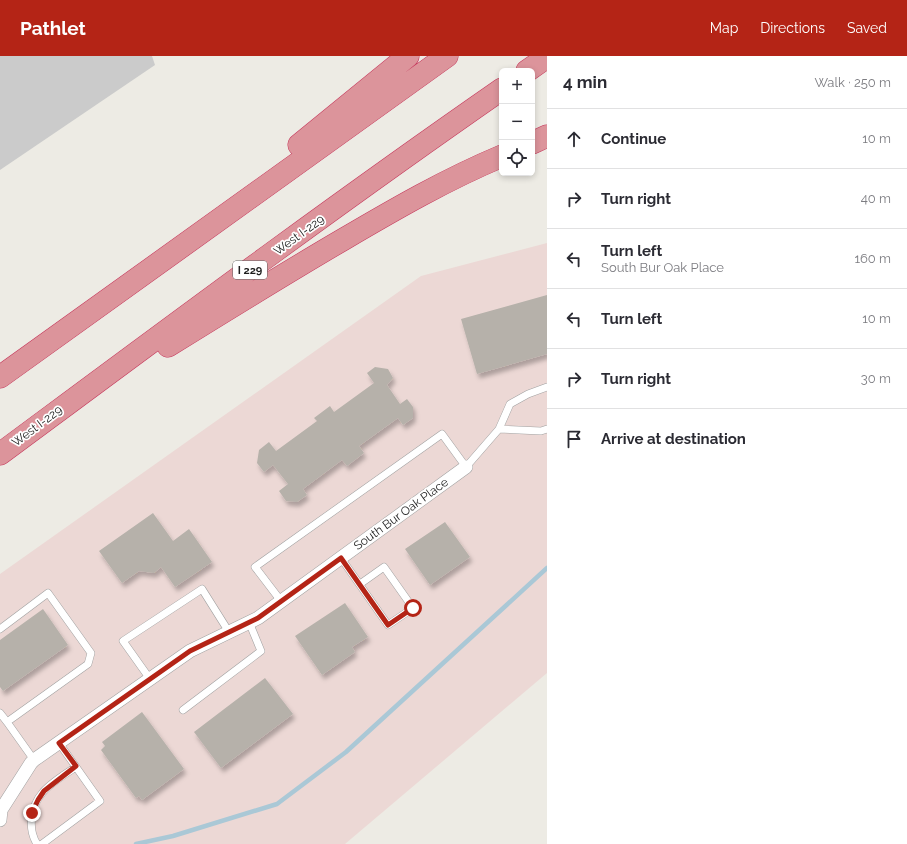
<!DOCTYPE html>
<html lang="en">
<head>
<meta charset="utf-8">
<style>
	:root { --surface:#fff; --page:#f2f2f3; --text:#2b2b33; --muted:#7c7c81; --line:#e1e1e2; --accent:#b42416 }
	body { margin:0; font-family:Raleway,sans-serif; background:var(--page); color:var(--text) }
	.controls { position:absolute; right:12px; top:12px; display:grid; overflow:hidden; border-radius:6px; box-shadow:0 2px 6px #0003 }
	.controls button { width:36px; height:36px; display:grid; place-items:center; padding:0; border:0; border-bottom:1px solid var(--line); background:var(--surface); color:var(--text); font:20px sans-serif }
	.stop { position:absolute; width:12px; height:12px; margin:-9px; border:3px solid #b42416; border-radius:50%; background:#fff }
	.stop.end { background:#b42416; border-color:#fff; box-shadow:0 1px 4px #0008 }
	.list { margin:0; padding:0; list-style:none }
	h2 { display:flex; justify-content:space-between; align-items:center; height:52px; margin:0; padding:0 16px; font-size:17px }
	h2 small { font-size:13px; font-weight:400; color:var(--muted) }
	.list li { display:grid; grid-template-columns:26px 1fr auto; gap:12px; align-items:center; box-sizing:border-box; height:60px; padding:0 16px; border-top:1px solid var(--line) }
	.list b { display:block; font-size:15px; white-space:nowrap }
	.list p { margin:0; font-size:13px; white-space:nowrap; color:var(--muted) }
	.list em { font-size:13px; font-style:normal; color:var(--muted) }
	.icon { flex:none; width:22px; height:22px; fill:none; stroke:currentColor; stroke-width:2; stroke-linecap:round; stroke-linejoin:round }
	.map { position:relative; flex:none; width:547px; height:788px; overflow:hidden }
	header { display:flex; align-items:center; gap:24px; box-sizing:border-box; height:56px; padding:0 20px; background:var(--accent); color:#fff }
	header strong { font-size:19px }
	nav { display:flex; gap:22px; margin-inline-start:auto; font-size:14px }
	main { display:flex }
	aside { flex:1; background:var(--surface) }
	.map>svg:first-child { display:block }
	.commercial { fill:#ecd8d5 }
	.religious { fill:#cbcbcb }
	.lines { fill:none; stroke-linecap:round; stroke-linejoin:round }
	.stream { stroke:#aac8d6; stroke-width:4.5 }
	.building { fill:#b6b1aa; filter:url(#shadow) }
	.service-casing { stroke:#a1a1a1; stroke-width:8 }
	.minor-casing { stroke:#a1a1a1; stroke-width:14 }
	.motorway-casing { stroke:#c5385c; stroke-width:23 }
	.service { stroke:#fff; stroke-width:7 }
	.minor { stroke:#fff; stroke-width:13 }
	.motorway { stroke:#dc949b; stroke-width:22 }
	.route { stroke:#b42416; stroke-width:5 }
	.labels { text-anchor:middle; stroke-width:3.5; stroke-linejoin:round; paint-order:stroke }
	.shield { fill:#fff; stroke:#616161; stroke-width:1 }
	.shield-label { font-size:11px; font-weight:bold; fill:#1d1d1d }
	.street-label { font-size:12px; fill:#1d1d1d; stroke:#fff }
</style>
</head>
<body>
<header>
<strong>Pathlet</strong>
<nav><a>Map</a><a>Directions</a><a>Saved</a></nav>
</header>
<main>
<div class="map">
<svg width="547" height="788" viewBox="0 0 547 788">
	<defs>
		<filter id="shadow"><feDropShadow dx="2.5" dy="4.5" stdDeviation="2" flood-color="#0004"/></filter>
	</defs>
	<rect width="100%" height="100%" fill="#edebe4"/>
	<path class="commercial" d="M 547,187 L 547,617 L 345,788 L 0,788 L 0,518 L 421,220 Z"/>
	<path class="religious" d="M 0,0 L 152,0 L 155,9 L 0,114 Z"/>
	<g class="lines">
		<path class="stream" d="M 136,788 L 173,780 L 277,748 L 346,696 L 547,512"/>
	</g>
	<path class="building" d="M 547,239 L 547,298 L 477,318 L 461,263 Z
		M 375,311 L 388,313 L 393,322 L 387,329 L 400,348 L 407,343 L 413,351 L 413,362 L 403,369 L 398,362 L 359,390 L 364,397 L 347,410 L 342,404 L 303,433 L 307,439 L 297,446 L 286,445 L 279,435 L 288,428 L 273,409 L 264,416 L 257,407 L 259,394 L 269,386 L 276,395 L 317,365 L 314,362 L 330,350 L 334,356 L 374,327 L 367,317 Z
		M 153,457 L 173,485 L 189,473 L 212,506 L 175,531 L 161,511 L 154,517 L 139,515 L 122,527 L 99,495 Z
		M 445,466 L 470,501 L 430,529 L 405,493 Z
		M 345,547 L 368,581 L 352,591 L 355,596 L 322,619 L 295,580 Z
		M 43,553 L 68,589 L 3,635 L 0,631 L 0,584 Z
		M 265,622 L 293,658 L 221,712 L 194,676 Z
		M 142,656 L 184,713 L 142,744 L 139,740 L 136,742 L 101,694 L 105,690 L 102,686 Z"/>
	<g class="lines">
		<defs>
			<path id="service" d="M 499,373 L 541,375 L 547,373
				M 341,502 L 388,569 L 413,552 L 384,511 L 360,528
				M 281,545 L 255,511 L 442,378 L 466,411 L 499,373 L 510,348 L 528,338 L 547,331
				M 0,573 L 48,537 L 91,597 L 88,608 L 7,666 L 34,704
				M 150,623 L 123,585 L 202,533 L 229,576
				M 183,654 L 261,595 L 249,566
				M 0,657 L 7,666
				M 37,788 C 27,772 31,750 43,736 C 52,726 65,718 76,711
				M 42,788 L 100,745 L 59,687"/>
			<path id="minor" d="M 0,764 L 1,754 L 31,707 L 34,704 L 190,595 L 258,562 L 466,411"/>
			<path id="motorway" d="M 527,15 L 547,1
				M 532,87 L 547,80
				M 299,89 L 408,0
				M 168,290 C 226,254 284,218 344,183 C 395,153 447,123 502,100
				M 0,321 L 447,0
				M 0,398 C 166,275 332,151 502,33"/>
		</defs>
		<use href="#service" class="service-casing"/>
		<use href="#minor" class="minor-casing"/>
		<use href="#motorway" class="motorway-casing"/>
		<use href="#service" class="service"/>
		<use href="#minor" class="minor"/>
		<use href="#motorway" class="motorway"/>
	</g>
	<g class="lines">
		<path class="route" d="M 32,757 L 38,744 L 44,735 L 76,710 L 59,687 L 190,595 L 258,562 L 341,502 L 388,569 L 413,552"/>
	</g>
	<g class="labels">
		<rect class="shield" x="233" y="205" width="34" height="18" rx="3"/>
		<g class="shield-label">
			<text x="250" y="218">I 229</text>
		</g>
		<g class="street-label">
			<text transform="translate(299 179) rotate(-36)" y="4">West I-229</text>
			<text transform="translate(37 370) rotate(-37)" y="4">West I-229</text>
			<text transform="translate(401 458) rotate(-36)" y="4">South Bur Oak Place</text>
		</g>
	</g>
</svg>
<div class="controls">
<button>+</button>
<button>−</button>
<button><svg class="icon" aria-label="locate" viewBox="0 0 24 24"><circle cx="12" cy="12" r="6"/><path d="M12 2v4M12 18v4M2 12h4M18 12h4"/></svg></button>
</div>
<div class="stop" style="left:413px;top:552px"></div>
<div class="stop end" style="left:32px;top:757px"></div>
</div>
<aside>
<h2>4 min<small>Walk · 250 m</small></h2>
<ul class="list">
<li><svg class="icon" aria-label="ahead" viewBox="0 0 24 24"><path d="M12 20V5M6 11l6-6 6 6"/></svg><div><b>Continue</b></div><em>10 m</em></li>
<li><svg class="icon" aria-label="right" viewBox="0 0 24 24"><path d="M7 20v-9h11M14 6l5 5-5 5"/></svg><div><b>Turn right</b></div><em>40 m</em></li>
<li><svg class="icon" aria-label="left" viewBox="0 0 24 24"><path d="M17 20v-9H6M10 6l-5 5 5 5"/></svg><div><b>Turn left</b><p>South Bur Oak Place</p></div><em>160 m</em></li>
<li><svg class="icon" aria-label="left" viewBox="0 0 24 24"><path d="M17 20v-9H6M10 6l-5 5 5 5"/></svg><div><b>Turn left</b></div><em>10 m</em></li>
<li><svg class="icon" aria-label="right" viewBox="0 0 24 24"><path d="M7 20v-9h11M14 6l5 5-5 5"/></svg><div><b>Turn right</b></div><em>30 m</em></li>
<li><svg class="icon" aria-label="arrive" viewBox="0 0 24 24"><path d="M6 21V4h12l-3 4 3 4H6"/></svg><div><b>Arrive at destination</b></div></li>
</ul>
</aside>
</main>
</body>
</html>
